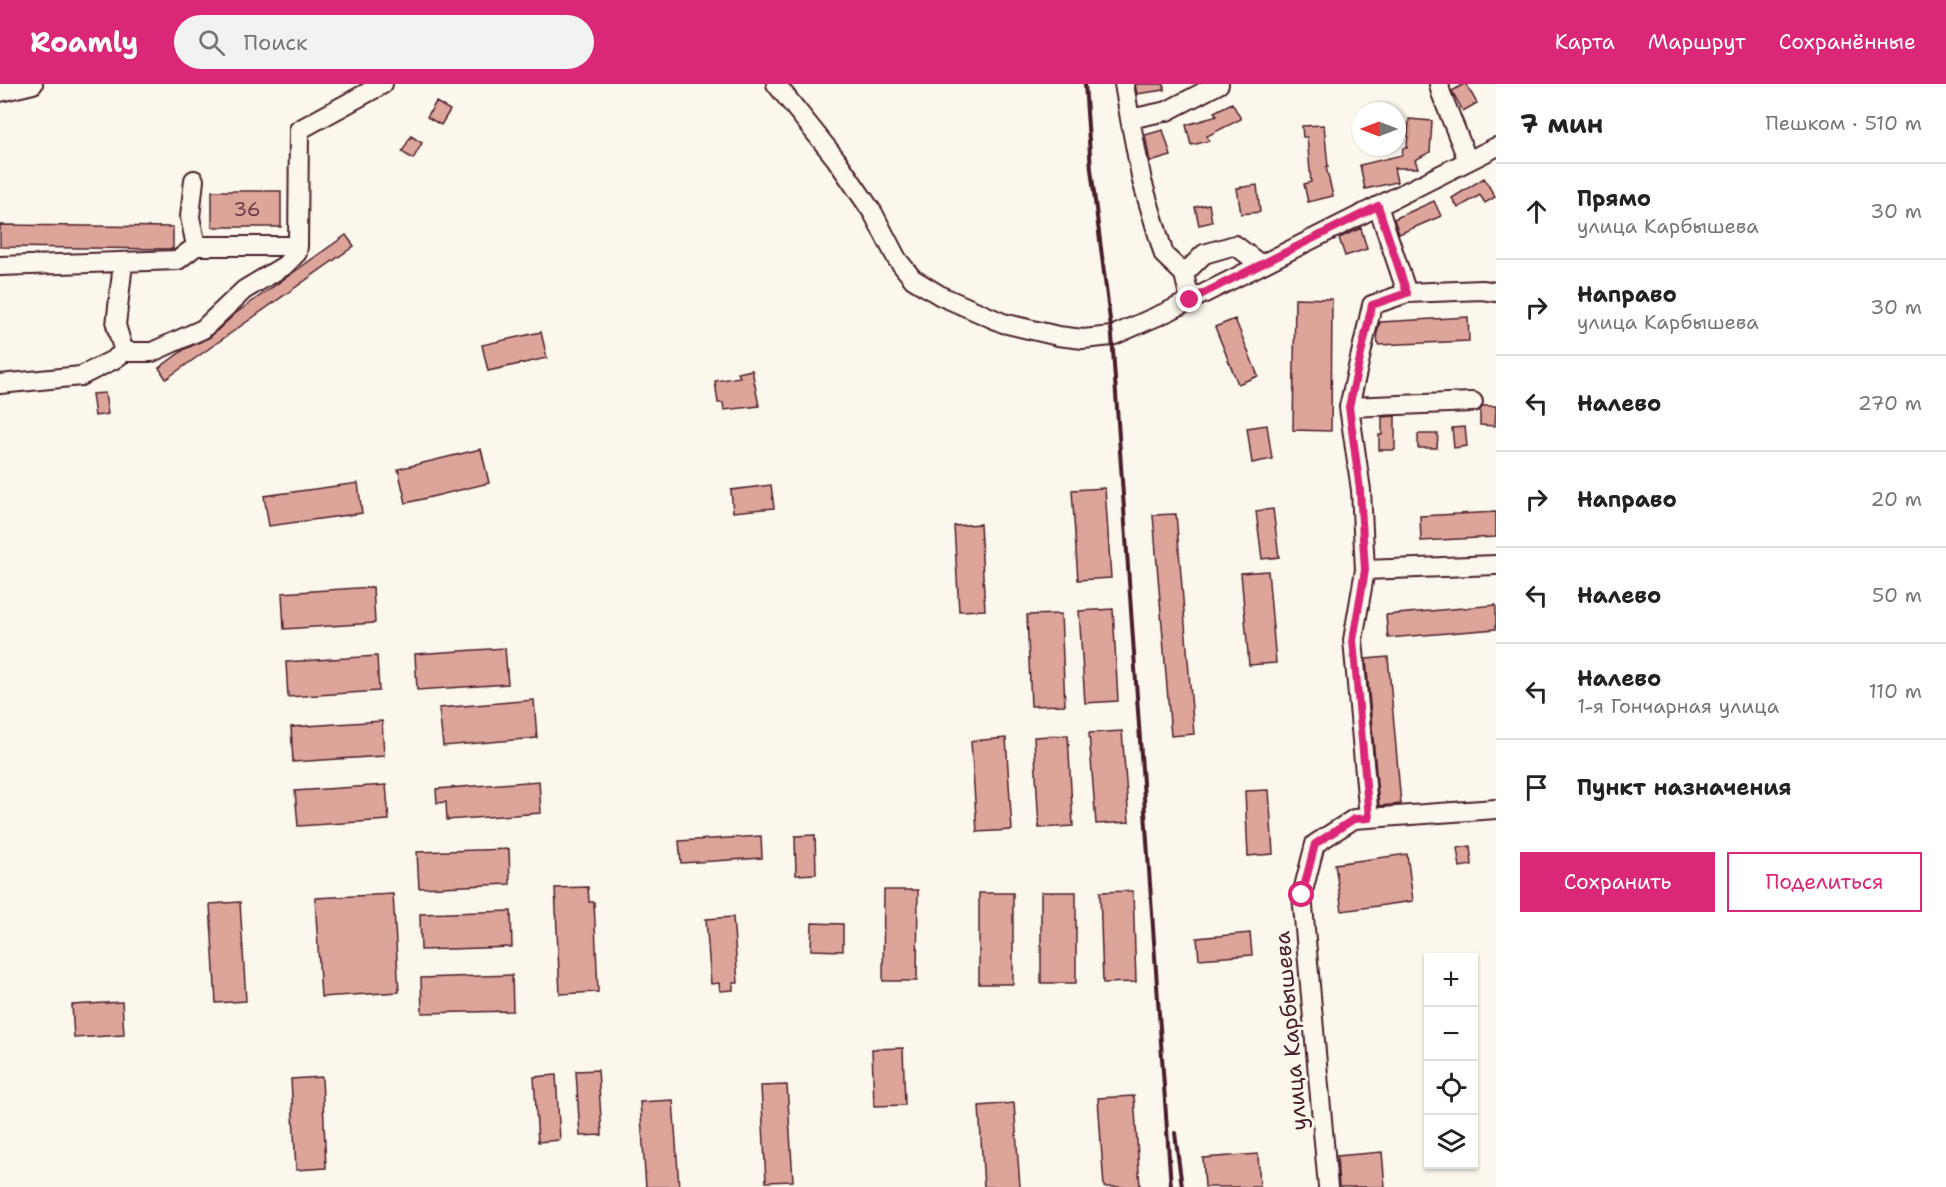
<!DOCTYPE html>
<html lang="ru">
<head>
<meta charset="utf-8">
<style>
	:root { --surface:#fff; --page:#f2f2f2; --text:#222; --muted:#767676; --line:#e0e0e0; --accent:#db2777 }
	body { margin:0; font-family:"Shantell Sans",sans-serif; background:var(--page); color:var(--text) }
	.controls { position:absolute; right:18px; bottom:18px; display:grid; overflow:hidden; border-radius:0px; box-shadow:0 2px 4px #0004 }
	.controls button { width:54px; height:54px; display:grid; place-items:center; padding:0; border:0; border-bottom:2px solid var(--line); background:var(--surface); color:var(--text); font:30px sans-serif }
	.compass { position:absolute; left:1352px; top:18px; width:54px; height:54px; border-radius:50%; background:var(--surface); box-shadow:0 2px 4px #0004; rotate:270deg }
	.stop { position:absolute; width:18px; height:18px; margin:-14px; border:4px solid #db2777; border-radius:50%; background:#fff }
	.stop.end { background:#db2777; border-color:#fff; box-shadow:0 2px 6px #0008 }
	.list { margin:0; padding:0; list-style:none }
	h2 { display:flex; justify-content:space-between; align-items:center; height:78px; margin:0; padding:0 24px; font-size:26px }
	h2 small { font-size:20px; font-weight:400; color:var(--muted) }
	.list li { display:grid; grid-template-columns:39px 1fr auto; gap:18px; align-items:center; box-sizing:border-box; height:96px; padding:0 24px; border-top:2px solid var(--line) }
	.list b { display:block; font-size:22px; white-space:nowrap }
	.list p { margin:0; font-size:20px; white-space:nowrap; color:var(--muted) }
	.list em { font-size:20px; font-style:normal; color:var(--muted) }
	.actions { display:flex; gap:12px; padding:18px 24px }
	.actions a { flex:1; padding:14px 0; border:2px solid var(--accent); border-radius:0px; text-align:center; font-size:21px; color:var(--accent) }
	.actions .main { background:var(--accent); color:#fff }
	.icon { flex:none; width:33px; height:33px; fill:none; stroke:currentColor; stroke-width:2; stroke-linecap:round; stroke-linejoin:round }
	.map { position:relative; flex:none; width:1496px; height:1103px; overflow:hidden }
	header { display:flex; align-items:center; gap:36px; box-sizing:border-box; height:84px; padding:0 30px; background:var(--accent); color:#fff }
	header strong { font-size:28px }
	nav { display:flex; gap:33px; margin-inline-start:auto; font-size:21px }
	.search { width:420px; height:54px; background:var(--page); display:flex; align-items:center; gap:15px; box-sizing:border-box; padding:0 21px; border-radius:33px; color:var(--muted); font-size:22px }
	main { display:flex }
	aside { flex:1; background:var(--surface) }
	.map>svg:first-child { display:block }
	.building { fill:#dda49a; stroke:#4a1f2b; stroke-width:1.5 }
	.lines { fill:none; stroke-linecap:round; stroke-linejoin:round }
	.minor-casing { stroke:#4a1f2b; stroke-width:22 }
	.minor { stroke:#fbf7ec; stroke-width:18 }
	.rail { stroke:#4a1f2b; stroke-width:4 }
	.route { stroke:#db2777; stroke-width:8 }
	.labels { text-anchor:middle; stroke-width:6; stroke-linejoin:round; paint-order:stroke }
	.number-label { font-size:20px; fill:#6f4047 }
	.street-label { font-size:22px; fill:#4a1f2b; stroke:#fbf7ec }
</style>
</head>
<body>
<header>
<strong>Roamly</strong>
<div class="search"><svg class="icon" aria-label="search" viewBox="0 0 24 24"><circle cx="10" cy="10" r="6"/><path d="M15 15l6 6"/></svg>Поиск</div>
<nav><a>Карта</a><a>Маршрут</a><a>Сохранённые</a></nav>
</header>
<main>
<div class="map">
<svg width="1496" height="1103" viewBox="0 0 1496 1103">
	<rect width="100%" height="100%" fill="#fbf7ec"/>
	<filter id="ink" filterUnits="userSpaceOnUse"><feTurbulence type="fractalNoise" baseFrequency=".0167" numOctaves="2"/><feDisplacementMap in="SourceGraphic" scale="12" xChannelSelector="R" yChannelSelector="G"/><feConvolveMatrix kernelMatrix="1 2 1 2 8 2 1 2 1" color-interpolation-filters="sRGB"/></filter>
	<g filter="url(#ink)">
		<path class="building" d="M 1135,0 L 1164,0 L 1164,6 L 1137,10 Z
			M 1464,0 L 1466,0 L 1477,19 L 1463,27 L 1452,7 Z
			M 436,18 L 450,26 L 441,41 L 427,33 Z
			M 1232,19 L 1241,35 L 1207,52 L 1209,57 L 1191,61 L 1186,41 L 1217,32 L 1214,28 Z
			M 1409,35 L 1432,37 L 1430,68 L 1415,76 L 1418,84 L 1394,84 L 1397,98 L 1365,105 L 1360,81 L 1402,71 L 1403,64 L 1407,64 Z
			M 1324,41 L 1328,83 L 1326,83 L 1333,112 L 1308,118 L 1304,100 L 1311,98 L 1307,53 L 1303,53 L 1302,42 Z
			M 1163,46 L 1171,72 L 1150,78 L 1145,51 Z
			M 411,52 L 422,59 L 413,75 L 402,68 Z
			M 1484,94 L 1495,113 L 1485,119 L 1480,111 L 1458,124 L 1452,114 Z
			M 1257,101 L 1260,128 L 1241,130 L 1237,104 Z
			M 212,107 L 281,107 L 281,143 L 212,143 Z
			M 1434,117 L 1441,132 L 1399,150 L 1394,135 Z
			M 1209,120 L 1212,138 L 1199,141 L 1195,123 Z
			M 0,141 L 173,143 L 173,165 L 0,163 Z
			M 1361,144 L 1367,165 L 1345,172 L 1339,154 Z
			M 346,151 L 354,162 L 166,295 L 159,284 L 185,265 L 210,253 L 236,229 Z
			M 1295,214 L 1332,215 L 1331,347 L 1293,346 Z
			M 1468,233 L 1469,257 L 1378,261 L 1377,249 L 1380,238 Z
			M 1235,235 L 1258,292 L 1238,300 L 1215,243 Z
			M 541,248 L 547,274 L 488,287 L 482,261 Z
			M 752,286 L 759,322 L 724,326 L 723,319 L 718,319 L 715,297 L 740,293 L 738,289 Z
			M 105,309 L 108,330 L 95,332 L 92,310 Z
			M 1483,322 L 1496,322 L 1495,342 L 1480,341 L 1480,326 Z
			M 1395,332 L 1395,366 L 1379,366 L 1379,351 L 1382,351 L 1382,333 Z
			M 1267,341 L 1272,375 L 1252,379 L 1247,344 Z
			M 1465,343 L 1467,362 L 1454,364 L 1452,344 Z
			M 1418,350 L 1438,350 L 1437,364 L 1418,364 Z
			M 481,365 L 489,399 L 406,419 L 398,385 Z
			M 358,399 L 362,429 L 269,442 L 264,412 Z
			M 771,401 L 774,424 L 733,428 L 731,406 Z
			M 1105,404 L 1111,494 L 1078,496 L 1072,406 Z
			M 1273,425 L 1279,473 L 1262,475 L 1256,427 Z
			M 1496,428 L 1496,453 L 1421,457 L 1420,432 Z
			M 1176,430 L 1194,650 L 1171,652 L 1153,431 Z
			M 980,440 L 985,526 L 959,527 L 954,442 Z
			M 1268,487 L 1276,579 L 1249,581 L 1241,489 Z
			M 373,503 L 375,539 L 284,545 L 282,509 Z
			M 1496,521 L 1496,545 L 1388,554 L 1386,531 Z
			M 1113,525 L 1118,617 L 1085,619 L 1079,527 Z
			M 1061,530 L 1065,621 L 1031,622 L 1027,531 Z
			M 505,564 L 508,600 L 417,606 L 415,570 Z
			M 377,572 L 379,607 L 288,613 L 286,578 Z
			M 1388,573 L 1401,720 L 1379,722 L 1366,575 Z
			M 534,616 L 537,654 L 443,662 L 439,624 Z
			M 382,637 L 384,672 L 293,678 L 291,643 Z
			M 1122,647 L 1129,738 L 1096,740 L 1089,649 Z
			M 1068,651 L 1073,742 L 1039,744 L 1034,653 Z
			M 1006,654 L 1012,746 L 977,748 L 971,657 Z
			M 539,697 L 541,729 L 447,736 L 446,718 L 437,719 L 436,705 Z
			M 386,701 L 389,736 L 298,742 L 295,707 Z
			M 1269,706 L 1273,770 L 1248,772 L 1245,707 Z
			M 815,751 L 816,790 L 796,791 L 795,752 Z
			M 761,752 L 762,774 L 681,779 L 679,757 Z
			M 1470,762 L 1472,781 L 1460,783 L 1457,764 Z
			M 509,765 L 510,800 L 419,804 L 417,768 Z
			M 1407,770 L 1413,817 L 1342,827 L 1335,780 Z
			M 588,803 L 589,818 L 594,818 L 598,908 L 560,910 L 555,804 Z
			M 884,806 L 918,806 L 917,897 L 883,897 Z
			M 1133,807 L 1136,898 L 1103,899 L 1100,808 Z
			M 1041,808 L 1076,808 L 1076,899 L 1041,899 Z
			M 979,809 L 1013,809 L 1013,900 L 979,900 Z
			M 393,810 L 399,908 L 321,913 L 315,814 Z
			M 240,818 L 246,917 L 216,919 L 210,820 Z
			M 511,827 L 512,863 L 421,866 L 420,830 Z
			M 733,833 L 738,899 L 733,899 L 733,906 L 720,907 L 719,899 L 711,900 L 706,835 Z
			M 812,839 L 843,840 L 843,867 L 811,866 Z
			M 1250,849 L 1252,871 L 1199,875 L 1197,854 Z
			M 512,891 L 513,927 L 422,929 L 421,894 Z
			M 122,918 L 124,951 L 74,954 L 72,921 Z
			M 903,964 L 905,1021 L 874,1022 L 872,965 Z
			M 598,986 L 602,1051 L 580,1052 L 576,987 Z
			M 556,991 L 560,1056 L 538,1058 L 534,993 Z
			M 322,993 L 326,1084 L 296,1086 L 291,995 Z
			M 787,1001 L 793,1097 L 766,1098 L 761,1002 Z
			M 1134,1012 L 1140,1103 L 1104,1103 L 1098,1014 Z
			M 673,1016 L 679,1103 L 646,1103 L 640,1018 Z
			M 1014,1019 L 1020,1103 L 984,1103 L 979,1022 Z
			M 1382,1068 L 1385,1103 L 1339,1103 L 1337,1072 Z
			M 1258,1070 L 1260,1103 L 1205,1103 L 1203,1074 Z"/>
		<g class="lines">
			<defs>
				<path id="minor" d="M 776,0 L 836,75 L 873,129 L 897,175 L 913,195 L 941,212 L 1003,239 L 1058,252 L 1083,255 L 1112,252 L 1169,227 L 1496,63
					M 1124,0 L 1130,35
					M 1439,0 L 1441,9 L 1468,77
					M 0,8 L 33,0
					M 194,96 L 190,133 L 196,162
					M 1378,122 L 1407,209
					M 123,179 L 116,241 L 124,268
					M 0,182 L 178,176 L 196,162 L 298,162
					M 1184,190 L 1204,170 L 1235,161 L 1261,181
					M 1190,216 L 1184,190 L 1164,171 L 1142,97 L 1130,35 L 1167,27 L 1219,0
					M 0,300 L 81,292 L 113,276 L 124,268 L 152,268 L 203,245 L 244,206 L 284,182 L 297,169 L 298,162 L 299,46 L 383,0
					M 1473,318 L 1349,323 L 1372,221 L 1407,209 L 1482,206 L 1496,208
					M 1349,323 L 1361,406 L 1365,486 L 1496,481
					M 1365,486 L 1353,556 L 1369,734
					M 1328,1103 L 1302,811 L 1315,760 L 1354,735 L 1496,725"/>
			</defs>
			<use href="#minor" class="minor-casing"/>
			<use href="#minor" class="minor"/>
			<path class="rail" d="M 1085,0 L 1091,85 L 1112,252 L 1171,1103
				M 1175,1049 L 1182,1103"/>
		</g>
	</g>
	<g class="lines" filter="url(#ink)">
		<path class="route" d="M 1190,216 L 1378,122 L 1407,209 L 1372,221 L 1349,323 L 1360,406 L 1365,486 L 1353,556 L 1369,734 L 1354,735 L 1315,760 L 1302,811"/>
	</g>
	<g class="labels">
		<g class="number-label">
			<text x="247" y="132">36</text>
		</g>
		<g class="street-label">
			<text transform="translate(1290 947) rotate(-95)" y="8">улица Карбышева</text>
		</g>
	</g>
</svg>
<div class="controls">
<button>+</button>
<button>−</button>
<button><svg class="icon" aria-label="locate" viewBox="0 0 24 24"><circle cx="12" cy="12" r="6"/><path d="M12 2v4M12 18v4M2 12h4M18 12h4"/></svg></button>
<button><svg class="icon" aria-label="layers" viewBox="0 0 24 24"><path d="M12 4l9 5-9 5-9-5zM3 14l9 5 9-5"/></svg></button>
</div>
<svg class="compass" viewBox="-18 -18 36 36"><path d="M0-13l5 13h-10z" fill="#e53935"/><path d="M0 13l5-13h-10z" fill="#767676"/></svg>
<div class="stop" style="left:1302px;top:811px"></div>
<div class="stop end" style="left:1190px;top:216px"></div>
</div>
<aside>
<h2>7 мин<small>Пешком · 510 m</small></h2>
<ul class="list">
<li><svg class="icon" aria-label="ahead" viewBox="0 0 24 24"><path d="M12 20V5M6 11l6-6 6 6"/></svg><div><b>Прямо</b><p>улица Карбышева</p></div><em>30 m</em></li>
<li><svg class="icon" aria-label="right" viewBox="0 0 24 24"><path d="M7 20v-9h11M14 6l5 5-5 5"/></svg><div><b>Направо</b><p>улица Карбышева</p></div><em>30 m</em></li>
<li><svg class="icon" aria-label="left" viewBox="0 0 24 24"><path d="M17 20v-9H6M10 6l-5 5 5 5"/></svg><div><b>Налево</b></div><em>270 m</em></li>
<li><svg class="icon" aria-label="right" viewBox="0 0 24 24"><path d="M7 20v-9h11M14 6l5 5-5 5"/></svg><div><b>Направо</b></div><em>20 m</em></li>
<li><svg class="icon" aria-label="left" viewBox="0 0 24 24"><path d="M17 20v-9H6M10 6l-5 5 5 5"/></svg><div><b>Налево</b></div><em>50 m</em></li>
<li><svg class="icon" aria-label="left" viewBox="0 0 24 24"><path d="M17 20v-9H6M10 6l-5 5 5 5"/></svg><div><b>Налево</b><p>1-я Гончарная улица</p></div><em>110 m</em></li>
<li><svg class="icon" aria-label="arrive" viewBox="0 0 24 24"><path d="M6 21V4h12l-3 4 3 4H6"/></svg><div><b>Пункт назначения</b></div></li>
</ul>
<div class="actions"><a class="main">Сохранить</a><a>Поделиться</a></div>
</aside>
</main>
</body>
</html>
